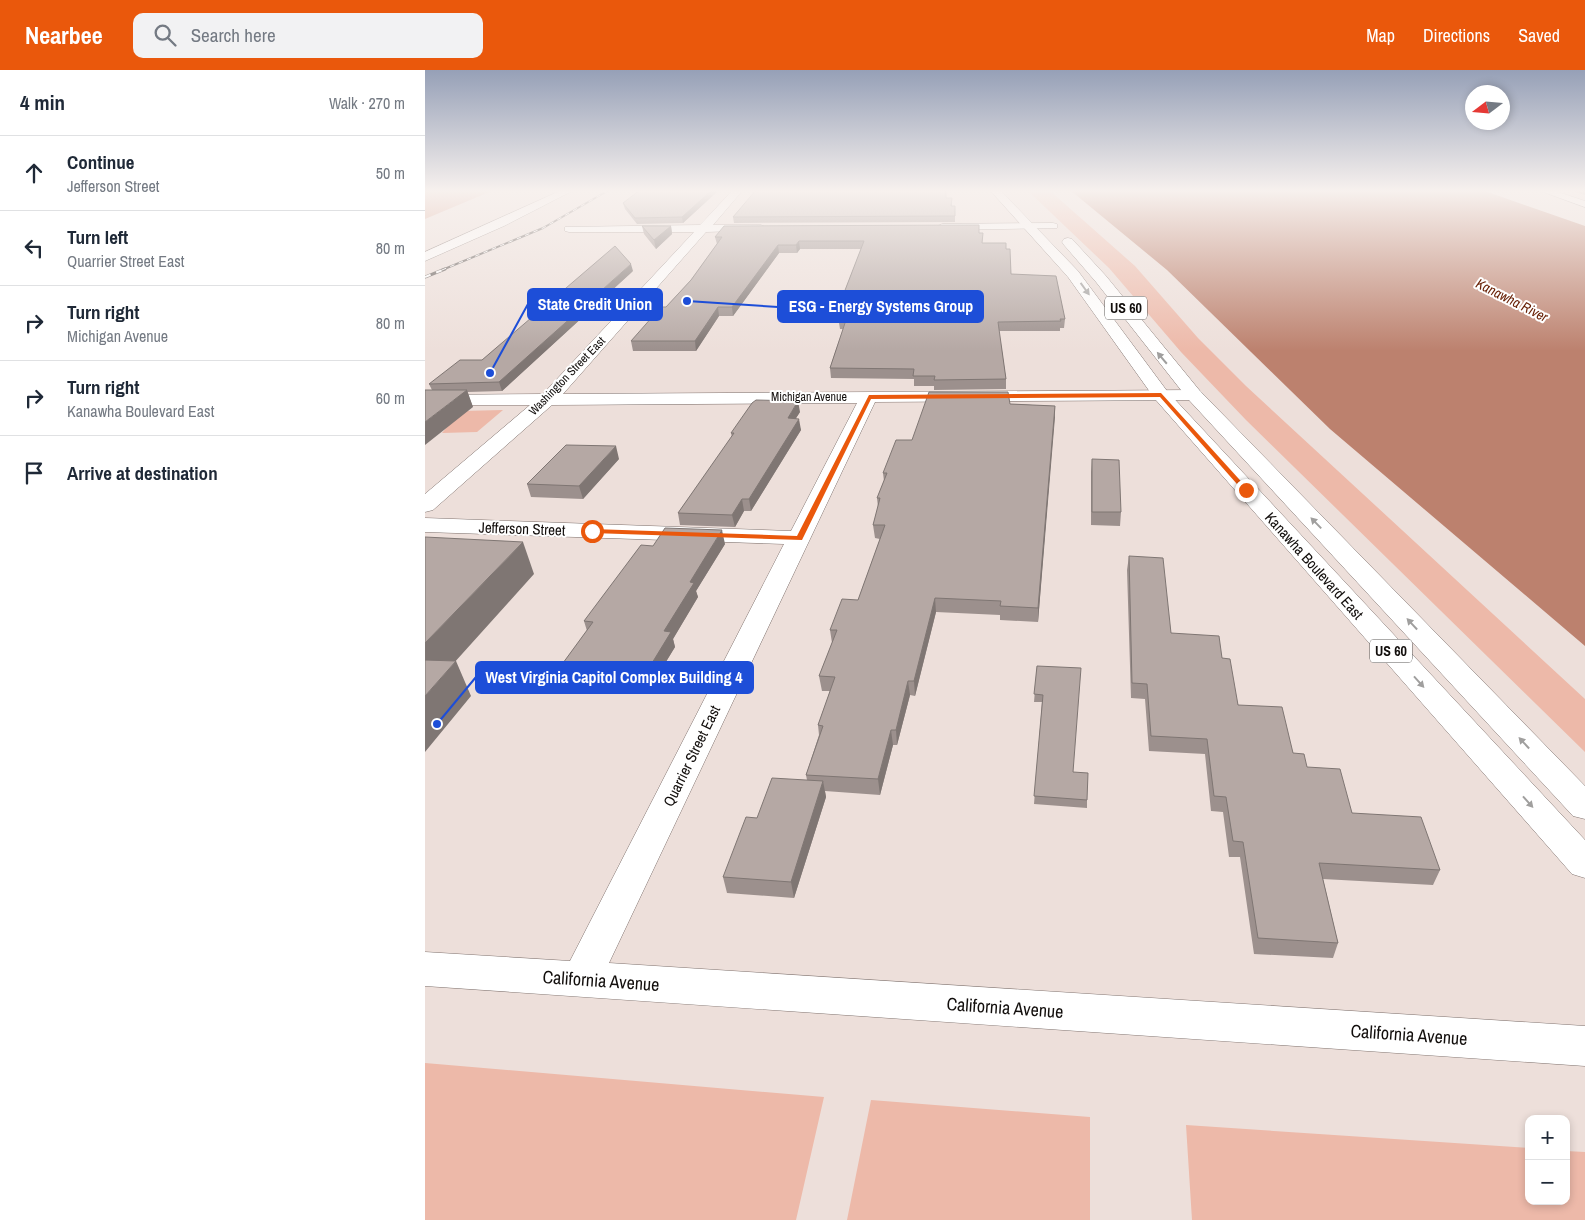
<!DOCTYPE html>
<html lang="en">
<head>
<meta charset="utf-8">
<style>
	:root { --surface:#fff; --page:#f2f2f3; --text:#1f2937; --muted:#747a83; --line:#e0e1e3; --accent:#ea580c }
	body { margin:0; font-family:"Archivo Narrow",sans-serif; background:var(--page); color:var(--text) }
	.controls { position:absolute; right:15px; bottom:15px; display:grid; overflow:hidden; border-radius:10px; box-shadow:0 2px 8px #0003 }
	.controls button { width:45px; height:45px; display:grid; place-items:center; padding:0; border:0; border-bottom:1px solid var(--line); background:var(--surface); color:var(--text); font:25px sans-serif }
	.compass { position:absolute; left:1040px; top:15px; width:45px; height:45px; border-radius:50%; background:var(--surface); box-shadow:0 2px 8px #0003; rotate:254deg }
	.stop { position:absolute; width:15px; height:15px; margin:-11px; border:4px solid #ea580c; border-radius:50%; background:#fff }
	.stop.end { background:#ea580c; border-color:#fff; box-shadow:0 1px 5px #0008 }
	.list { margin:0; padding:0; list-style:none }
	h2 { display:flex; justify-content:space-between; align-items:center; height:65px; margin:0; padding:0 20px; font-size:21px }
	h2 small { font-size:16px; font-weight:400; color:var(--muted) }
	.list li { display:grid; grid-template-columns:32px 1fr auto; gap:15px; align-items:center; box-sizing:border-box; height:75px; padding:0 20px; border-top:1px solid var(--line) }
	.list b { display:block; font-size:19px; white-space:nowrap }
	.list p { margin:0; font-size:16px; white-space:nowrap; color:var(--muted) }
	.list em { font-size:16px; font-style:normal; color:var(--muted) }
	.icon { flex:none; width:28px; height:28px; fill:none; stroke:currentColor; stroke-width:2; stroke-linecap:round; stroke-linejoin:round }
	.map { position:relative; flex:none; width:1160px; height:1150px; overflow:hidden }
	header { display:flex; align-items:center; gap:30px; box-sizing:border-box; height:70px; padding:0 25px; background:var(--accent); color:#fff }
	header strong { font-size:24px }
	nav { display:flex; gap:28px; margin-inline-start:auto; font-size:18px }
	.search { width:350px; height:45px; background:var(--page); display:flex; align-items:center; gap:12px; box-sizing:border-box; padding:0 18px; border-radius:10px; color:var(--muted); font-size:19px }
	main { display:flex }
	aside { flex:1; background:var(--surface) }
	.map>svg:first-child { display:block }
	.green { fill:#edb9a9 }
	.forest { fill:#d89b87 }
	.water { fill:#bc816e }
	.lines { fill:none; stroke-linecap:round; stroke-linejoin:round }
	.minor-casing { stroke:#80736f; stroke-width:1 }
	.major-casing { stroke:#80736f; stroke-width:1 }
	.highway-casing { stroke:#80736f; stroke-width:1 }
	.minor { fill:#fff; fill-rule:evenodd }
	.major { fill:#fff; fill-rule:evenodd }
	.highway { fill:#fff; fill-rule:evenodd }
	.rail-far1-casing { stroke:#5b5451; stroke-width:2 }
	.rail-casing { stroke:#5b5451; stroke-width:3 }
	.rail-far1 { stroke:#fff; stroke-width:1; stroke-dasharray:4.5; stroke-linecap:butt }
	.rail { stroke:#fff; stroke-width:2; stroke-dasharray:6; stroke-linecap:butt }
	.wall { fill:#9c908d }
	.shaded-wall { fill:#7f7673 }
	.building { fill:#b5a8a4; stroke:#7f7673 }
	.oneway { fill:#a09f9e }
	.route { fill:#ea580c }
	.labels { text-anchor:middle; stroke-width:4; stroke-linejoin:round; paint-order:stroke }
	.far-street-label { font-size:12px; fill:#120e0c; stroke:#fff }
	.far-water-label { font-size:14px; font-style:italic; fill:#692106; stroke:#fff }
	.shield { fill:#fff; stroke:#595655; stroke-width:1 }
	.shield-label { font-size:14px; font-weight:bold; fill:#120e0c }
	.street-label { font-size:15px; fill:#120e0c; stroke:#fff }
	.near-street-label { font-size:18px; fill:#120e0c; stroke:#fff }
	.leader { fill:none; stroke:#1d4ed8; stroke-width:2 }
	.callout-dot { fill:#1d4ed8; stroke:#fff; stroke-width:2 }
	.callout { fill:#1d4ed8; stroke:#1d4ed8; stroke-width:2 }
	.callout-label { font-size:16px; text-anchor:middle; font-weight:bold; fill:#fff }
</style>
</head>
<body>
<header>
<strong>Nearbee</strong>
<div class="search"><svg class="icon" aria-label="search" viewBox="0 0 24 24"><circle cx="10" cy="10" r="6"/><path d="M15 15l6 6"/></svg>Search here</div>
<nav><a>Map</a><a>Directions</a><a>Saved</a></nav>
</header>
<main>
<aside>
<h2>4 min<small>Walk · 270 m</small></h2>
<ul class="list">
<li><svg class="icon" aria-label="ahead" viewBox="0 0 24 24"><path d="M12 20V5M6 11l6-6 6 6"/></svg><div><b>Continue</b><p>Jefferson Street</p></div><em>50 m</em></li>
<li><svg class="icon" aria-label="left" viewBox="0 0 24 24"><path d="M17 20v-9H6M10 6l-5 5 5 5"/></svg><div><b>Turn left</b><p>Quarrier Street East</p></div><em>80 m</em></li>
<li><svg class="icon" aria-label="right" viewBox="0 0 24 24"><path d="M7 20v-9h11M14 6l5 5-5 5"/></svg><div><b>Turn right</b><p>Michigan Avenue</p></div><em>80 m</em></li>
<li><svg class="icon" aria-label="right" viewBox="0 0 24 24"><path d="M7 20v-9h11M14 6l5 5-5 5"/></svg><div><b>Turn right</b><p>Kanawha Boulevard East</p></div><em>60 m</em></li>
<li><svg class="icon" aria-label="arrive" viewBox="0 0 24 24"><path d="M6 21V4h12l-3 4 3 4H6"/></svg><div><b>Arrive at destination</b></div></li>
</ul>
</aside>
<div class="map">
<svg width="1160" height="1150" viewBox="0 0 1160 1150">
	<rect width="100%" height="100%" fill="#eddfda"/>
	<path class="green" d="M 602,120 L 624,120 L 710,196 L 773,268 L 821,316 L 1160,629 L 1160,682 L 821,350 L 756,282 L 684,198 Z
		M 78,340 L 52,362 L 17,363 L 36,341 Z
		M 0,993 L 399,1027 L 371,1150 L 0,1150 Z
		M 446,1030 L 665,1047 L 665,1150 L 422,1150 Z
		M 761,1055 L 1104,1078 L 1104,1131 L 1141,1131 L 1141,1081 L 1160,1082 L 1160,1150 L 767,1150 Z"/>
	<path class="forest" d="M 0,120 L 69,120 L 0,149 Z"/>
	<path class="water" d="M 645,120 L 1057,120 L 1160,156 L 1160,576 L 905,359 L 742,200 Z"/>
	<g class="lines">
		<defs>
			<path id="minor" d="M 308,120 L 318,120 L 288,155 L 336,155 L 342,158 L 340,160 L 281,162 L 138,324 L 769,320 L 775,321 L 778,325 L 775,329 L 769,330 L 450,332 L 184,893 L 1160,956 L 1160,996 L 0,916 L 0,882 L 145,891 L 359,474 L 0,462 L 0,448 L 366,461 L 432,333 L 127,335 L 8,440 L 0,442 L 0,424 L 105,335 L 0,335 L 0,325 L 118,324 L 269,162 L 144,162 L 140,161 L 140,157 L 275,155 Z
				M 1113,120 L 1127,120 L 1160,131 L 1160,137 Z
				M 628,153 L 632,154 L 632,158 L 517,160 L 511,157 L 517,154 Z"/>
			<path id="major" d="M 565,120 L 575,120 L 653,201 L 742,321 L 1160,770 L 1160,808 L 1147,804 L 730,329 L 643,207 Z
				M 643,168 L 647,169 L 681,206 L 775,321 L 1160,716 L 1160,749 L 1148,746 L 763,329 L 671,212 L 639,175 L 637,172 L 639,169 Z"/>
			<path id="highway" d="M 137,120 L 149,120 L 79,156 L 0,191 L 0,182 Z"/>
		</defs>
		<use href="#minor" class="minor-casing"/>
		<use href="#major" class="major-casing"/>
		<use href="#highway" class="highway-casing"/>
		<use href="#minor" class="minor"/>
		<use href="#major" class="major"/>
		<use href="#highway" class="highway"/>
		<defs>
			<path id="rail-far1" d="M 17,200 L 118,158 L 184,120"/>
			<path id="rail" d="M 0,207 L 20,199"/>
		</defs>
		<use href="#rail-far1" class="rail-far1-casing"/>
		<use href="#rail" class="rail-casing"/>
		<use href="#rail-far1" class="rail-far1"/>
		<use href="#rail" class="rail"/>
	</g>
	<path class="wall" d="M 294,120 L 258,153 L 212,154 L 200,139 L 198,133 Z
		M 1143,120 L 1160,120 L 1160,125 Z
		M 521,128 L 527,128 L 527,136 L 530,136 L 530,152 L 309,153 L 308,147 Z
		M 217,156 L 246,156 L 247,164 L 231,179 L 219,164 Z
		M 554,163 L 557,173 L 581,179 L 586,204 L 640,249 L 639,258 L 635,258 L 635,261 L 574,261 L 581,309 L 581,319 L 509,320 L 509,316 L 489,316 L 489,309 L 406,308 L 405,298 L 418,259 L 415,259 L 412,241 L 436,179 L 375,179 L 372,183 L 354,183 L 308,246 L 294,246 L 271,281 L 208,281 L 206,271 L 241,237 L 266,210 L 292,174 L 290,167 Z
		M 208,201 L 77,321 L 42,322 L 48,337 L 7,320 L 4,314 L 57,290 Z
		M 585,334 L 630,336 L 613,552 L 575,550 L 575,545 L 511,542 L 490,626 L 485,625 L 472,675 L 468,675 L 455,725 L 400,721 L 401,727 L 369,828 L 302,823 L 298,807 L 332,748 L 382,710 L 381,705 L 394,665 L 393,655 L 405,621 L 397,621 L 394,606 L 407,573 L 405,560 L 433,530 L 455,469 L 450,468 L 448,455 L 453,437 L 452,428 L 459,411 L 458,403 L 487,370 Z
		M 375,342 L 371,348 L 376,360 L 326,441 L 319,441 L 310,457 L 255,455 L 253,443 L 307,367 L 306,363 Z
		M 194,389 L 158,429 L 106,427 L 102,414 Z
		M 667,389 L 696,442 L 695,456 L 666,455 L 666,402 Z
		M 300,474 L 271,521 L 273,527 L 248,569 L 250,577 L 228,613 L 143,608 L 138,593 L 162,561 L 159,551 L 228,476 Z
		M 704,486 L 746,563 L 797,588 L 813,635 L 868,683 L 882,697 L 927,743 L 1015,800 L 1008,815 L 898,809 L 913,873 L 908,888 L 829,884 L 815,787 L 804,787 L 798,742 L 786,741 L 780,684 L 724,681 L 720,629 L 706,628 L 702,500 Z
		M 612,596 L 648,702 L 662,730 L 662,738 L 609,734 L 617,632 L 609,632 Z"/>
	<path class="shaded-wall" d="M 287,120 L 294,120 L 258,153 L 257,147 Z
		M 246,156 L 247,164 L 231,179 L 229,170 Z
		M 374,171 L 375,179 L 372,183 L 371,175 Z
		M 353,175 L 354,183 L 308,246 L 307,237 Z
		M 206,194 L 208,201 L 77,321 L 74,312 Z
		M 293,237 L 294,246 L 271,281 L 270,271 Z
		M 42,320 L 48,337 L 0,375 L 0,352 Z
		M 373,331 L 375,342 L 364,359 L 363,348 Z
		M 630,336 L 630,347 L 613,552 L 613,538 Z
		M 374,349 L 376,360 L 326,441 L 324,429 Z
		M 191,376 L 194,389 L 158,429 L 154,416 Z
		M 317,429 L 319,441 L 310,457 L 307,445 Z
		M 297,460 L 300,474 L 271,521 L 273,527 L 248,569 L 250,577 L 228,613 L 224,598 L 239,561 L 265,512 Z
		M 98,472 L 109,504 L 1,624 L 0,621 L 0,573 Z
		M 510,528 L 511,542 L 490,626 L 489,611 Z
		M 31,591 L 46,626 L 0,682 L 0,626 Z
		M 483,611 L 485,625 L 472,675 L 471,660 Z
		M 466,660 L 468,675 L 455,725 L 453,709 Z
		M 398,711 L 401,727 L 369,828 L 366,812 Z"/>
	<path class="building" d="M 215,120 L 287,120 L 257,147 L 210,148 L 198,133 Z
		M 331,120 L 521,120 L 521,128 L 527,128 L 526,136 L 530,136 L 530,146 L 308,147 Z
		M 554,155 L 554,163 L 558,163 L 557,173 L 581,173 L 581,179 L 585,179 L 586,204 L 631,206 L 640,249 L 635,249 L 636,251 L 573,252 L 581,309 L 509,310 L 510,306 L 488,306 L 489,299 L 405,298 L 421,250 L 414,250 L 418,241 L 412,241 L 439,171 L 374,171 L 371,175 L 353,175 L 307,237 L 293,237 L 270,271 L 206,271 L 236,237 L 241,237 L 266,210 L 297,167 L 290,167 L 299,156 Z
		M 217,156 L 246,156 L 229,170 Z
		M 190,176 L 206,194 L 74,312 L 4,314 L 35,290 L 57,290 Z
		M 0,320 L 42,320 L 0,352 Z
		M 504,322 L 583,322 L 585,334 L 630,336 L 613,538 L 575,536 L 576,531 L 510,528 L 489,611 L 483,611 L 471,660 L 466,660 L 453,709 L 381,705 L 398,656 L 393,655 L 410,607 L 394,606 L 412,560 L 405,560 L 417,529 L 433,530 L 460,455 L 448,455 L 455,428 L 452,428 L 462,403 L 458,403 L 471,370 L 487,370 Z
		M 331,330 L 373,331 L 363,348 L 374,349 L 324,429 L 317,429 L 307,445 L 253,443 L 309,363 L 306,363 L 327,333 Z
		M 141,375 L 191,376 L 154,416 L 102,414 Z
		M 667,389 L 694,390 L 696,442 L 667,442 Z
		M 240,458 L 297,460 L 265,512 L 269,513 L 239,561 L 246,562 L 224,598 L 138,593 L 168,552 L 159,551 L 216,475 L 228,476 Z
		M 0,467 L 98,472 L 0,573 Z
		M 704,486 L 738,488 L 746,563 L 794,566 L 797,588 L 805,589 L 813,635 L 857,637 L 868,683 L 879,684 L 882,697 L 915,699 L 927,743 L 996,747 L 1015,800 L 894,793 L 913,873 L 833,868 L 818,772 L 808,771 L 801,727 L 789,726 L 782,669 L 726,666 L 722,614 L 707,613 Z
		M 0,590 L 31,591 L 0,626 Z
		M 612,596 L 656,598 L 648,702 L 663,703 L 662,730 L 609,726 L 618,625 L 609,624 Z
		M 347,708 L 398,711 L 366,812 L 298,807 L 321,747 L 332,748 Z"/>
	<defs><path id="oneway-solid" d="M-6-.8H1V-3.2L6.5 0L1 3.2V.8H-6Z" transform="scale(1.25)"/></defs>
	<g class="oneway">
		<use href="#oneway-solid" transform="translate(660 219) rotate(54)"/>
		<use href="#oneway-solid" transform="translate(737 288) rotate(-130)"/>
		<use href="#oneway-solid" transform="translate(891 453) rotate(-134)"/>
		<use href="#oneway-solid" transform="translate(987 554) rotate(-133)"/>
		<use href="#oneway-solid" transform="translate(994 612) rotate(48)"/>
		<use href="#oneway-solid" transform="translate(1099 673) rotate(-133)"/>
		<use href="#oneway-solid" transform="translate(1103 732) rotate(48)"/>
	</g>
	<linearGradient id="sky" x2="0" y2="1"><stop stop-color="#96a0b7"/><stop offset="0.43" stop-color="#f7f1ee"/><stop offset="1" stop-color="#f7f1ee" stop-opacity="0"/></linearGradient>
	<rect width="1160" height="281" fill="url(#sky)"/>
	<path class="route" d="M 736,323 L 823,419 L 823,422 L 819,422 L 735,327 L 446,329 L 377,470 L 167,463 L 164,461 L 167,459 L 372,466 L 444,325 Z"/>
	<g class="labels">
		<g class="far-street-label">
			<text transform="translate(142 306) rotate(-46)" y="4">Washington Street East</text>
			<text x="384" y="331">Michigan Avenue</text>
		</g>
		<g class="far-water-label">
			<text transform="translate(1087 230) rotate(27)" y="5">Kanawha River</text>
		</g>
		<g class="shield">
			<rect x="680" y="226.5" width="42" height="23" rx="4"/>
			<rect x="945" y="569.5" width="42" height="23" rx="4"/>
		</g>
		<g class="shield-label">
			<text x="701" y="243">US 60</text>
			<text x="966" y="586">US 60</text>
		</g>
		<g class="street-label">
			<text transform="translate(97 459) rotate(2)" y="5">Jefferson Street</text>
			<text transform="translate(889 496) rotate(48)" y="5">Kanawha Boulevard East</text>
			<text transform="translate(267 686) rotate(-64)" y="5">Quarrier Street East</text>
		</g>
		<g class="near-street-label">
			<text transform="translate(176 911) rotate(4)" y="6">California Avenue</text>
			<text transform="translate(580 938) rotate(4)" y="6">California Avenue</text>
			<text transform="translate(984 965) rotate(4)" y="6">California Avenue</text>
		</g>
	</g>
	<path class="leader" d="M65 303L103 234M262 231L353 237M12 654L51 607"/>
	<g class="callout-dot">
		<circle cx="65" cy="303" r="5"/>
		<circle cx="262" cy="231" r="5"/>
		<circle cx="12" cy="654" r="5"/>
	</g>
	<g class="callout">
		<rect x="103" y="219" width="134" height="31" rx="5"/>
		<rect x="353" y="221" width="205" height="31" rx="5"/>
		<rect x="51" y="592" width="277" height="31" rx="5"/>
	</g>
	<g class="callout-label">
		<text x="170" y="240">State Credit Union</text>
		<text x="456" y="242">ESG - Energy Systems Group</text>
		<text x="189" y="613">West Virginia Capitol Complex Building 4</text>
	</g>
</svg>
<div class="controls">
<button>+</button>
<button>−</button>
</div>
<svg class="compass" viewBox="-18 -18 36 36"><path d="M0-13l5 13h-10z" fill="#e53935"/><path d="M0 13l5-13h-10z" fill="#747a83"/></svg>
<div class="stop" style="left:167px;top:461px"></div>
<div class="stop end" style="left:821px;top:420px"></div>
</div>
</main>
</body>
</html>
